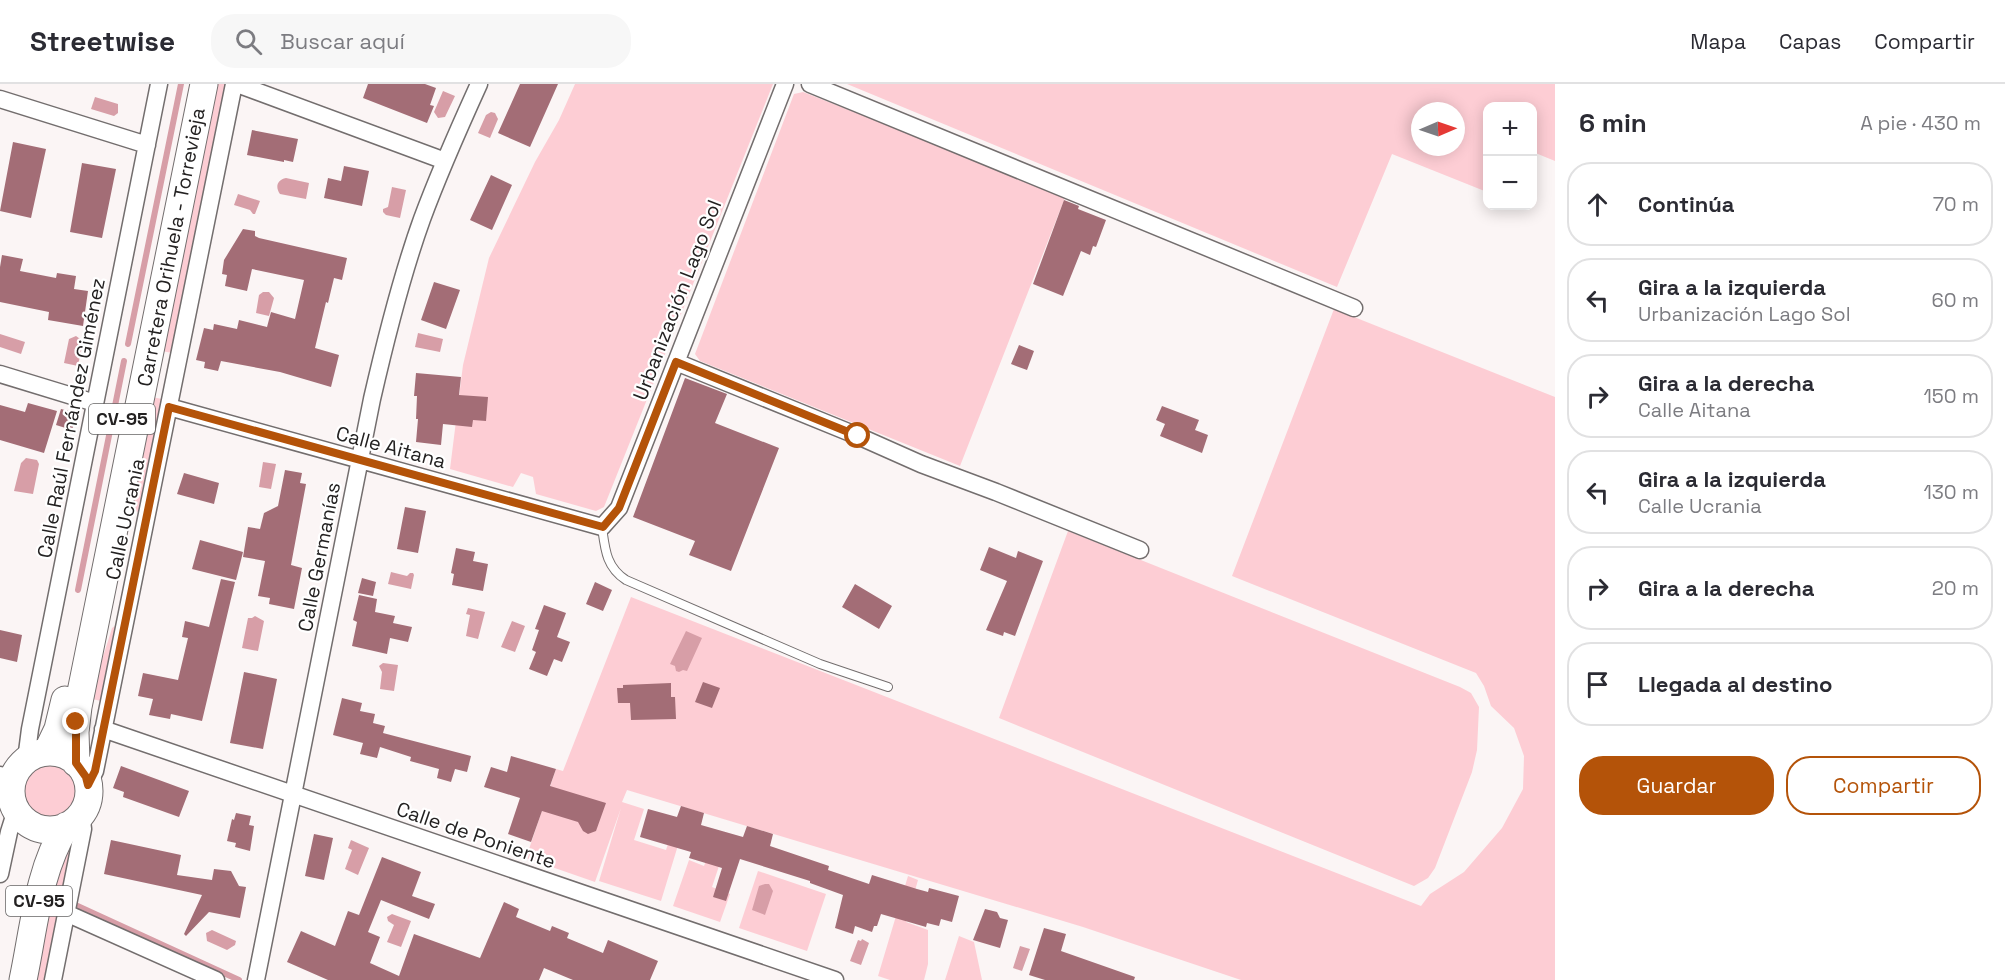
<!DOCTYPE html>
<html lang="es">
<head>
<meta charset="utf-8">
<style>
	:root { --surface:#fff; --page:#f7f7f7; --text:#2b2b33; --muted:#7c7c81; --line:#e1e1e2; --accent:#b45309 }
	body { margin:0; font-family:"Space Grotesk",sans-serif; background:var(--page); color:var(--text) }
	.controls { position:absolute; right:18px; top:18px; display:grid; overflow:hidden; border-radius:12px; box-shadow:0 3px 15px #0003 }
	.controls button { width:54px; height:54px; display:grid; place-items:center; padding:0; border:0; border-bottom:2px solid var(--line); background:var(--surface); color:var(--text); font:30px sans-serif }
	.compass { position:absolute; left:1411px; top:18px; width:54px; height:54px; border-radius:50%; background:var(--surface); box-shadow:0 3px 15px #0003; rotate:88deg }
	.stop { position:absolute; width:18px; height:18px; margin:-14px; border:4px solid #b45309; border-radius:50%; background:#fff }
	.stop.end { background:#b45309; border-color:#fff; box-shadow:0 2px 6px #0008 }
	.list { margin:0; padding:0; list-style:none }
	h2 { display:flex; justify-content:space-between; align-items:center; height:78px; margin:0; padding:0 24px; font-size:26px }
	h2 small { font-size:20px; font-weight:400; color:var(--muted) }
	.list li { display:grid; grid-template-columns:39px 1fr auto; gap:18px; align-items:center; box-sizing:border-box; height:84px; margin:0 12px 12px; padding:0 12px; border:2px solid var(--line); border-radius:24px }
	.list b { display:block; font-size:22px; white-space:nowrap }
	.list p { margin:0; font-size:20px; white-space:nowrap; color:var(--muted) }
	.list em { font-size:20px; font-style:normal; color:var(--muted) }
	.actions { display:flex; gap:12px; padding:18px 24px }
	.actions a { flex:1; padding:14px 0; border:2px solid var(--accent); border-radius:24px; text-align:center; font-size:21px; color:var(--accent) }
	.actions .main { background:var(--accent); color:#fff }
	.icon { flex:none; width:33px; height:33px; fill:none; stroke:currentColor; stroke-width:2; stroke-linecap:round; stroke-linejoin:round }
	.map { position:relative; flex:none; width:1555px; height:896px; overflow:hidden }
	header { display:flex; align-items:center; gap:36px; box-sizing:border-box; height:84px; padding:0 30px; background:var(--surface); border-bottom:2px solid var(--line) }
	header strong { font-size:28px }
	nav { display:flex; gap:33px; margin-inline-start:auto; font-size:21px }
	.search { width:420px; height:54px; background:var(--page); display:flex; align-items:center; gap:15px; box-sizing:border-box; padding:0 21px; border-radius:24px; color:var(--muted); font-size:22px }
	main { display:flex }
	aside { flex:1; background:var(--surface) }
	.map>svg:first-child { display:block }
	.green { fill:#fdcdd4; fill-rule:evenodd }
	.water { fill:#d79ea7 }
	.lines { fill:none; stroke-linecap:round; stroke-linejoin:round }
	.stream { stroke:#d79ea7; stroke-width:6 }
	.building { fill:#a36d76 }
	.service-casing { stroke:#736e6e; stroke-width:10 }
	.minor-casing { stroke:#736e6e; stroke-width:19 }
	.primary-casing { stroke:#736e6e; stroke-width:29 }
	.service { stroke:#fff; stroke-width:8 }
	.minor { stroke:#fff; stroke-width:16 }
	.primary { stroke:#fff; stroke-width:27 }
	.route { stroke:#b45309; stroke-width:8 }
	.labels { text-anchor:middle; stroke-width:4.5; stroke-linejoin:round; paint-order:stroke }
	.shield { fill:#fff; stroke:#656464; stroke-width:1.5 }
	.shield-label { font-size:18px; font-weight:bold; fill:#232121 }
	.street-label { font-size:20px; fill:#232121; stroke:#fff }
</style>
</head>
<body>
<header>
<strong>Streetwise</strong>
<div class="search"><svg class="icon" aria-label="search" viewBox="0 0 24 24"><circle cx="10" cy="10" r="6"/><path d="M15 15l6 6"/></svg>Buscar aquí</div>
<nav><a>Mapa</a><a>Capas</a><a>Compartir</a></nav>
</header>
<main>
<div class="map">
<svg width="1555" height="896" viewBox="0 0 1555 896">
	<rect width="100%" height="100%" fill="#fbf5f5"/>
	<path class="green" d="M 210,0 L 227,0 L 172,269 L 157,266 Z
		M 575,0 L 773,0 L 604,423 L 596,427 L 536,410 L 533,393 L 521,389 L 513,403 L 450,385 L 463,281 L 489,174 L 535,78 L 559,36 Z
		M 847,0 L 1555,0 L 1555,77 L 1533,68 L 1532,22 L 1488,22 L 1487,108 L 1392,70 L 1337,203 ZM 1420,27 L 1456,27 L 1456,63 L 1420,63 Z
		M 803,8 L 1066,111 L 960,382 L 700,277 L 695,270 L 794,10 Z
		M 1334,225 L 1555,313 L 1555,896 L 1241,896 L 1083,843 L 627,706 L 622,718 L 644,725 L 634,756 L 666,766 L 677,732 L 686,735 L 661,817 L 599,797 L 621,724 L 595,798 L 526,774 L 556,685 L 563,687 L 631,513 L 1421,822 L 1430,810 L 1464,788 L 1502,744 L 1523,705 L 1524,672 L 1514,644 L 1491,622 L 1484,602 L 1476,589 L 1232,492 Z
		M 152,313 L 162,315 L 140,431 L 138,428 L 133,426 L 130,429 Z
		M 1068,447 L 1460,603 L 1471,609 L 1479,623 L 1477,666 L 1472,688 L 1435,784 L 1428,794 L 1414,802 L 999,634 Z
		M 118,540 L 101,617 L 92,615 C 96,590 105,568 112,544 Z
		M24 707a26 26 0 1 1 52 0a26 26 0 1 1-52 0Z
		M 74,755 L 46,896 L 30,896 L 55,773 Z
		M 708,771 L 721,776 L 712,803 L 730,810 L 720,838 L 673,822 L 689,776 L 704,782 Z
		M 758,787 L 826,810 L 807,867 L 739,844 Z
		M 908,792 L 918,796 L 906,838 L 928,846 L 928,880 L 924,896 L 890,896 L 878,892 Z
		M 959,852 L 974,858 L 982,896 L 945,896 Z"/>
	<path class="water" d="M 443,7 L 455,12 L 445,33 L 438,34 L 434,28 Z
		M 95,13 L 118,20 L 118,29 L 114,32 L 91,25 Z
		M 491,28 L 495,29 L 498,35 L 490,54 L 478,49 L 486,31 Z
		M 286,94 L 309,99 L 306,115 L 280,110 C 275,103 277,96 286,94 Z
		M 392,103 L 406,106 L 400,134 L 386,131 L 383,128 L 383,125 L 388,123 Z
		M 238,110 L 260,117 L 255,130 L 253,130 L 250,126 L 234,121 Z
		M 263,208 L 269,208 L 274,214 L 269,232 L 256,229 L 259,211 Z
		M 418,249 L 443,255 L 440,268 L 415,263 Z
		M 0,250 L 25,258 L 21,270 L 0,263 Z
		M 76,252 L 83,257 L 78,282 L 64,279 L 69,255 Z
		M 26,374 L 37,376 L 39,380 L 33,410 L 14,407 L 21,379 Z
		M 263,378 L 276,380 L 271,405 L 259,403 Z
		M 391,488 L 407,492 L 410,489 L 413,489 L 414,491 L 411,505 L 388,500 Z
		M 468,524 L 485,528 L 478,555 L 466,552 L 470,531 L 466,530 Z
		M 255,532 L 264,537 L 258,567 L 242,564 L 248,534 L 252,534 Z
		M 512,537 L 525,542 L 515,568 L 501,563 Z
		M 686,547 L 702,554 L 687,587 L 683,586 L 679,588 L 676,587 L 675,582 L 670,580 Z
		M 383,579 L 398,581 L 394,607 L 380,605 L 382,588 L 379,582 Z
		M 351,756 L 369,764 L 358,791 L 345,785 L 352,766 L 348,764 Z
		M 765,800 L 769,800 L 773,807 L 765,831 L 752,826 L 759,802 Z
		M 392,830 L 411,837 L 401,863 L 387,858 L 394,841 L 388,837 L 387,833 Z
		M 212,846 L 236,857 L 235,861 L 227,866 L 207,857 L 206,849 Z
		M 862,855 L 869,859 L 861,881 L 850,877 L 858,856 L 861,857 Z
		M 1020,862 L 1030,865 L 1022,887 L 1013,884 Z"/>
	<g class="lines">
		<path class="stream" d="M 128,260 L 181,0
			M 78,506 L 124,277
			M 58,813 L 239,896"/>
	</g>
	<path class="building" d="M 368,0 L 425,0 L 436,4 L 430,21 L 434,22 L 427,39 L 363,14 Z
		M 520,0 L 558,0 L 530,63 L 498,49 Z
		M 252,46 L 298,55 L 293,78 L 284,76 L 284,78 L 247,71 Z
		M 13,58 L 46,65 L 31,134 L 0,127 Z
		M 82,79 L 116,85 L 102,154 L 70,148 Z
		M 344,82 L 369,87 L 362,122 L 324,114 L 328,94 L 341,97 Z
		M 491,91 L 512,101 L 492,146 L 470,136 Z
		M 1064,116 L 1079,122 L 1078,125 L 1106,136 L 1096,163 L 1093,162 L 1090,171 L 1081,167 L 1063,212 L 1033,200 Z
		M 243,145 L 255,147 L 255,152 L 259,154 L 347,174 L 342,196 L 334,194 L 328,219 L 326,218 L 315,264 L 339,271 L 331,303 L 280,288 L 221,277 L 218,287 L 204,284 L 205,278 L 196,276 L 204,244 L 213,246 L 214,240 L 237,245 L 239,236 L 267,243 L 271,228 L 295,235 L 304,196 L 252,185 L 247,207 L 225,202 L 227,191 L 222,190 L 224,176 Z
		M 2,171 L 23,175 L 20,187 L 56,194 L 57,189 L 76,192 L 74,205 L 88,207 L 83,242 L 48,236 L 49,228 L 0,218 L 0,183 Z
		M 434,198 L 460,206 L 446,245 L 421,236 Z
		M 1019,261 L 1034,267 L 1027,286 L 1011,280 Z
		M 416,289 L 461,293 L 459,311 L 488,313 L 486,337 L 473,336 L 472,343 L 443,340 L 441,361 L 416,358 L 418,335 L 416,335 L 417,312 L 414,312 Z
		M 685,294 L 727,310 L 715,339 L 779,364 L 731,487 L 689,471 L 695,457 L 633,433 Z
		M 28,319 L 57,327 L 44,369 L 0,356 L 0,321 L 25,328 Z
		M 1162,322 L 1199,336 L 1195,346 L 1208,351 L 1202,369 L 1160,352 L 1165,340 L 1156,336 Z
		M 61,325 L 77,329 L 72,346 L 56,341 Z
		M 285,386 L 302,389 L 300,399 L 306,400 L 291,481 L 302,484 L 294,525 L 269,520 L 270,514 L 258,512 L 265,477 L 243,473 L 248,443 L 260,445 L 264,429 L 278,422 Z
		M 184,389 L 219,399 L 214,420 L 177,410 Z
		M 405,423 L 426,427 L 418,469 L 397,465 Z
		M 200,456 L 243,468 L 236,496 L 192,485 Z
		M 989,463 L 1016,474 L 1018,467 L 1043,477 L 1015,552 L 1004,548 L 1003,552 L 986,546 L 1007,497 L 980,486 Z
		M 456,464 L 475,468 L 473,477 L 488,480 L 483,507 L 452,501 L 454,490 L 451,489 Z
		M 362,494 L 376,498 L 373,512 L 358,509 Z
		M 221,495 L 235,498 L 202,637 L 171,630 L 170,635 L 149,631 L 153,615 L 138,612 L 143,589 L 178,596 L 188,554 L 182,553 L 185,537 L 209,543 Z
		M 595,498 L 612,506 L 603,527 L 586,520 Z
		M 855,500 L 892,522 L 879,545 L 842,523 Z
		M 359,511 L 377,515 L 375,528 L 395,532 L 393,539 L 412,543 L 408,558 L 390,554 L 387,570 L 352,562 L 357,538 L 353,536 Z
		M 544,521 L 566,529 L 557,553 L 570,558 L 562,578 L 554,575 L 547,592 L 529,585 L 536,568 L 532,566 L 539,546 L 535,545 Z
		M 0,546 L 22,551 L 17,578 L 0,574 Z
		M 244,588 L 277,595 L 263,665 L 230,659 Z
		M 703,598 L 720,604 L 712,624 L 695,618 Z
		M 671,599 L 671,613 L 675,613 L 676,635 L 631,636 L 630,619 L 618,619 L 617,604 L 623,604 L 623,601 Z
		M 342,614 L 362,619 L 360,627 L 375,630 L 373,639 L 385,642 L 383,649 L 471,672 L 467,688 L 455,685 L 451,698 L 437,694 L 439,685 L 410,677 L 411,673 L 380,663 L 377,674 L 360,670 L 363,659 L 333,651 Z
		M 511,672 L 556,685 L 550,702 L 606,719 L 596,747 L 588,750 L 583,747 L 578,738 L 542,727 L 531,758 L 508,750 L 520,714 L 484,703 L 491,683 L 507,688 Z
		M 121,682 L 189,707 L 179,733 L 123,713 L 124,708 L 113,704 Z
		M 681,722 L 704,729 L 701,741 L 743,753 L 747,742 L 773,750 L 770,762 L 829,782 L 828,786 L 869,800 L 872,791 L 917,805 L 928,808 L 929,804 L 959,812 L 952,838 L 941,835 L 939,842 L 927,839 L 926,843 L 881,830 L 877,842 L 874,842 L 872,848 L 855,842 L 853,850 L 835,844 L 843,811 L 810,799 L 810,797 L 740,775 L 726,817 L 713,813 L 722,784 L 689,774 L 691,768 L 640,753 L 648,725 L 677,733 Z
		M 236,729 L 251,732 L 249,741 L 254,742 L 250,767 L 235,763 L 236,759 L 227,757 L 232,735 L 234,736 Z
		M 314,750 L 333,754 L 324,796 L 305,792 Z
		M 111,756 L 181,771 L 177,791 L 212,796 L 214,785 L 231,787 L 239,802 L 246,803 L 240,834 L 209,828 L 186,852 L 184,850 L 202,811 L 104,790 Z
		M 382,773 L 421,788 L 412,812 L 435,820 L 429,835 L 381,816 L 368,848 L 380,853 L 370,879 L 399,892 L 414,850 L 480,874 L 504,818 L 519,825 L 516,833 L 550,847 L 552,842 L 569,849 L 567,854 L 603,869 L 608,856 L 658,877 L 650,896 L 573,896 L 544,884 L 539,896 L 328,896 L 287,878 L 301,847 L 335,862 L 348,827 L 359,831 Z
		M 985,825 L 997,828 L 1000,834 L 1008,836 L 1000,864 L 973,856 Z
		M 1044,844 L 1066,850 L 1061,867 L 1135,893 L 1134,896 L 1045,896 L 1029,891 Z"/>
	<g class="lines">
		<defs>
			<path id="service" d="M 602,443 C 605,465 606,483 626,496 L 820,580 L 888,603"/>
			<path id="minor" d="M 237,0 L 445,77
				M 810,0 L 1354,224
				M 0,15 L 147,61
				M 676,278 L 858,352 L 921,380 L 996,408 L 1140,466
				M 0,290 L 95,319
				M 169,323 L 602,443 L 619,424 L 785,0
				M 103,645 L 835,896
				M 26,676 L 30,645 L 159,0
				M 0,691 L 12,697
				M 88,701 L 95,687 L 234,0
				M 0,790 L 9,748 L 16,726
				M 66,829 L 216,896
				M 53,896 L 83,745 L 81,729
				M 256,896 L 372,315 C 386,254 401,193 422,135 C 439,89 459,44 479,0"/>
			<path id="primary" d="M 47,668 L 58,645 L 65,616
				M11 707a39 39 0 1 1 78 0a39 39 0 1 1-78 0Z
				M 76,679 L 75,648 L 78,623 L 204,0
				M 23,896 C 34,844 38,787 66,742"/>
		</defs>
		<use href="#service" class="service-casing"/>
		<use href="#minor" class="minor-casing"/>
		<use href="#primary" class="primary-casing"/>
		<use href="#service" class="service"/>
		<use href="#minor" class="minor"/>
		<use href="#primary" class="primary"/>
	</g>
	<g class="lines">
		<path class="route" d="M 76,638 L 76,679 L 86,693 L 88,701 L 95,687 L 169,323 L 603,443 L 619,424 L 676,278 L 858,352"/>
	</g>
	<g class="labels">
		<g class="shield">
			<rect x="89" y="320" width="66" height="30" rx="4.5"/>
			<rect x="6" y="802" width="66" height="30" rx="4.5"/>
		</g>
		<g class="shield-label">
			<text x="122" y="341">CV-95</text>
			<text x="39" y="823">CV-95</text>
		</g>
		<g class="street-label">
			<text transform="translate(171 163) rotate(-79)" y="7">Carretera Orihuela - Torrevieja</text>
			<text transform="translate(677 216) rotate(-69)" y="7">Urbanización Lago Sol</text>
			<text transform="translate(71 334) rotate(-79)" y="7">Calle Raúl Fernández Giménez</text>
			<text transform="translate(391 363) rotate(15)" y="7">Calle Aitana</text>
			<text transform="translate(125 435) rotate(-78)" y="7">Calle Ucrania</text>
			<text transform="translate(319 473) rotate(-79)" y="7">Calle Germanías</text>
			<text transform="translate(476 751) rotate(19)" y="7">Calle de Poniente</text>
		</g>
	</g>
</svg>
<div class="controls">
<button>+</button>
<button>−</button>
</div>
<svg class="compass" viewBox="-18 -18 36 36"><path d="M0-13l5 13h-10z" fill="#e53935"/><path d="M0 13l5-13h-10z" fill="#7c7c81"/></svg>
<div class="stop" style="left:858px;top:352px"></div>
<div class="stop end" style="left:76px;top:638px"></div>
</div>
<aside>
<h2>6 min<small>A pie · 430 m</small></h2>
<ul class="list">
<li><svg class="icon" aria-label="ahead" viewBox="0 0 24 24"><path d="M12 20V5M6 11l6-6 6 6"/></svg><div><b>Continúa</b></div><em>70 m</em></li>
<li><svg class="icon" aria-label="left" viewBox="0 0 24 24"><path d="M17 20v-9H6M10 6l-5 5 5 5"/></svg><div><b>Gira a la izquierda</b><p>Urbanización Lago Sol</p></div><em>60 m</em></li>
<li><svg class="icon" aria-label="right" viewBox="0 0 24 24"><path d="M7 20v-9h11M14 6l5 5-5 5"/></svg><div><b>Gira a la derecha</b><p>Calle Aitana</p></div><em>150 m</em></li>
<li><svg class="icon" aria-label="left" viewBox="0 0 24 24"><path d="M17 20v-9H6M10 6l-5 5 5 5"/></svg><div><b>Gira a la izquierda</b><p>Calle Ucrania</p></div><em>130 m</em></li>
<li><svg class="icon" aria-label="right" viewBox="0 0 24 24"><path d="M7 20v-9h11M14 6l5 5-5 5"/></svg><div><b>Gira a la derecha</b></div><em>20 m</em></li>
<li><svg class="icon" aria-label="arrive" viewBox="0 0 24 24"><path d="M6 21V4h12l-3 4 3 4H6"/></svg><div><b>Llegada al destino</b></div></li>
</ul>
<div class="actions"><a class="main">Guardar</a><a>Compartir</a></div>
</aside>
</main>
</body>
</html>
